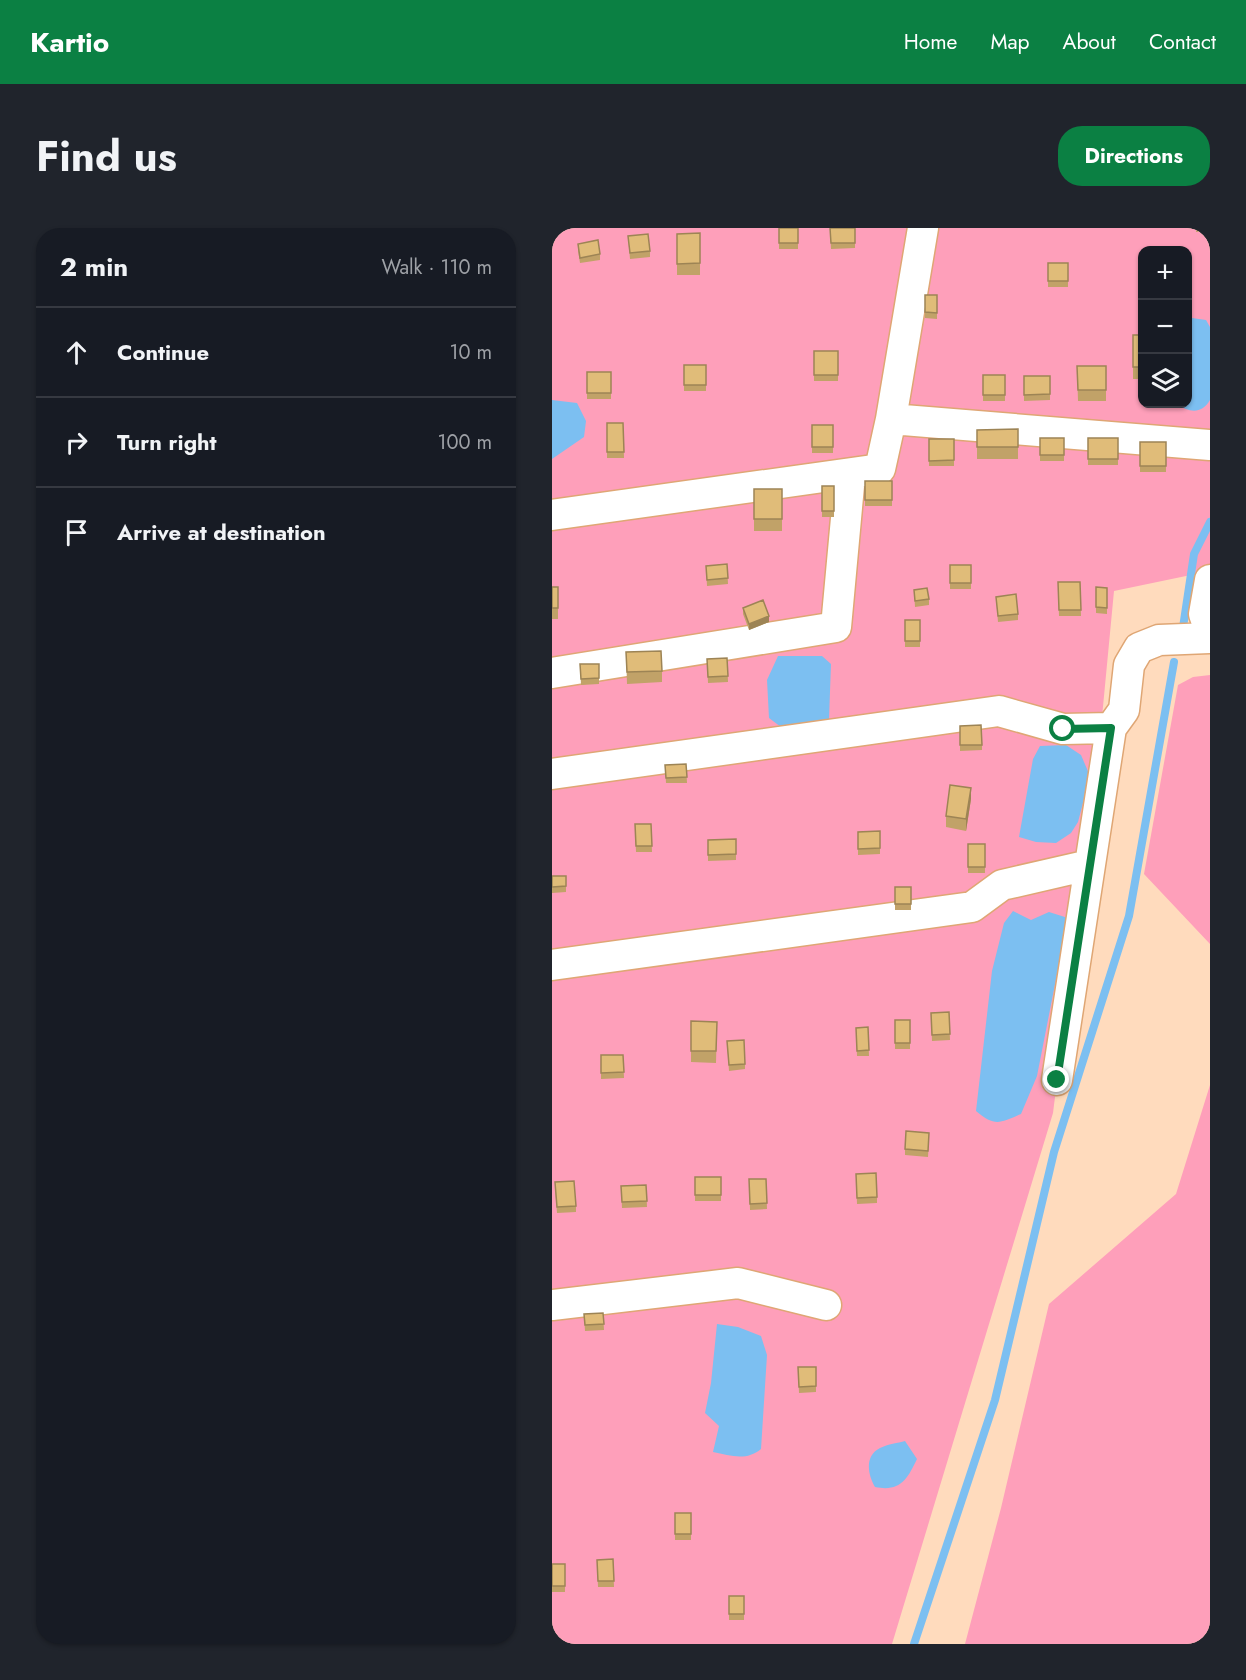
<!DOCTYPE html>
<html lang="en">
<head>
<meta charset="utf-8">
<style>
	:root { --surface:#171b24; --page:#20242c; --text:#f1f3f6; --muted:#9ea1a6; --line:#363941; --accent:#0b8043 }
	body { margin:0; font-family:Jost,sans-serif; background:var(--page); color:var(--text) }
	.controls { position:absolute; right:18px; top:18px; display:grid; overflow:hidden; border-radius:12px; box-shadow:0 2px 4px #0004 }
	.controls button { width:54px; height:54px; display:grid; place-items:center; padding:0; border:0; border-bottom:2px solid var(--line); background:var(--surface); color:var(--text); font:30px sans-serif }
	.stop { position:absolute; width:18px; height:18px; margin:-14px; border:4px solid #0b8043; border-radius:50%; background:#fff }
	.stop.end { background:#0b8043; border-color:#fff; box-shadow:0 2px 6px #0008 }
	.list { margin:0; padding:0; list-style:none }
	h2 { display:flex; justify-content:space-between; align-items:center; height:78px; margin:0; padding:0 24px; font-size:26px }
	h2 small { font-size:20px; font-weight:400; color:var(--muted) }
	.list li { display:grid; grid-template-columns:39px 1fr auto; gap:18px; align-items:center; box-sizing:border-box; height:90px; padding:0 24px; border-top:2px solid var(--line) }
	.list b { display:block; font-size:22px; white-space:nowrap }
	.list em { font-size:20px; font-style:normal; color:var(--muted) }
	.icon { flex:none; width:33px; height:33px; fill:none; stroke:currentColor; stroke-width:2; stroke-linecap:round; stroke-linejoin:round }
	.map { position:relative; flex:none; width:658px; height:1416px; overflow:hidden; border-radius:24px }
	header { display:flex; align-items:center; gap:36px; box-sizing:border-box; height:84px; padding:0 30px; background:var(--accent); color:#fff }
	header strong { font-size:28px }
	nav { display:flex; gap:33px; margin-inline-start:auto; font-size:21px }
	.intro { display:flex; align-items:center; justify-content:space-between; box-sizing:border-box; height:144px; padding:0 36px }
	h1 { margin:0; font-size:42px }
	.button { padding:15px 27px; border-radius:24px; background:var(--accent); color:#fff; font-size:21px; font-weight:700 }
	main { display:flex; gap:36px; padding:0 36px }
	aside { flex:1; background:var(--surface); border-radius:24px; box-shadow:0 2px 4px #0004 }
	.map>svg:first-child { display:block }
	.green { fill:#fe9fba; fill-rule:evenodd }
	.water { fill:#7cbff1 }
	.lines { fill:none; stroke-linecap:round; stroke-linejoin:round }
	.stream { stroke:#7cbff1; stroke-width:8 }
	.minor-casing { stroke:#dfa674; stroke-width:33 }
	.minor { stroke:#fff; stroke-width:30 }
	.wall { fill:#c1a268 }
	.shaded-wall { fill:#9d8455 }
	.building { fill:#e0bc79; stroke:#9d8455; stroke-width:1.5 }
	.route { stroke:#0b8043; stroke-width:8 }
</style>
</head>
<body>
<header>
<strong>Kartio</strong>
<nav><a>Home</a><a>Map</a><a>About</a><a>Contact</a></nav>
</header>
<div class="intro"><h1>Find us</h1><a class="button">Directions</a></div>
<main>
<aside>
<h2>2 min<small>Walk · 110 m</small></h2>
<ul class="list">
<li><svg class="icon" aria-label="ahead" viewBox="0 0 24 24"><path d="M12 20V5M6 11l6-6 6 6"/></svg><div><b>Continue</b></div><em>10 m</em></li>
<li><svg class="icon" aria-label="right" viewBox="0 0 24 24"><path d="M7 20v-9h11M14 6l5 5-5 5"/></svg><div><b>Turn right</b></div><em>100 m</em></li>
<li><svg class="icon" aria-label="arrive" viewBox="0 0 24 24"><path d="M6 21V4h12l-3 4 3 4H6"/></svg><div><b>Arrive at destination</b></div></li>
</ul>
</aside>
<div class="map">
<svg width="658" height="1416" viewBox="0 0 658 1416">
	<rect width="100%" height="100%" fill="#ffdbbd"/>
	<path class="green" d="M 0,0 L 658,0 L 658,343 L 562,363 L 550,489 L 501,885 L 340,1416 L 0,1416 ZM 590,22 L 636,22 L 636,176 L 590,176 Z
		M 658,447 L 658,716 L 592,646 L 626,457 L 641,449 Z
		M 658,857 L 658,1416 L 413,1416 L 449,1280 L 497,1076 L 624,966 Z"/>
	<path class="water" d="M 640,90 L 654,92 L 658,99 L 658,172 C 649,187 637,184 624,176 L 636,176 L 636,92 Z
		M 0,172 L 25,175 L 34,193 L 32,209 L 0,231 Z
		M 226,428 L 270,428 L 279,436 L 277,491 L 261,499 L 229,499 L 217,490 L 215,452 Z
		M 514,517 L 529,527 L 538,548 L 526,594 L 519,605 L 504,615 L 484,614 L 467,609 L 481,531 L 488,518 Z
		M 461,683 L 479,692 L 497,684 L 516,690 L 485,848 L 469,886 C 448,895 443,899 424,883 L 440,743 L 452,695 Z
		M 165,1096 L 186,1099 L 209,1108 L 215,1127 L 209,1221 C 195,1233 179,1228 161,1224 L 167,1198 L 153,1185 L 159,1155 Z
		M 353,1213 L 365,1231 C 355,1252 348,1264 323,1259 C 316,1247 312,1228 328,1220 C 336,1216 346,1215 353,1213 Z"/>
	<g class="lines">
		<path class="stream" d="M 630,406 L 642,326 L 658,294
			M 362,1416 L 443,1172 L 502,924 L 577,688 L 622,434"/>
		<defs>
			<path id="minor" d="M 339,191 L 658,217
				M 0,287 L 328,241 L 339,191 L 371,0
				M 658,352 L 652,386 L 658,403
				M 0,445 L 284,399 L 298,247
				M 0,546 L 447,483 L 511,501 L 559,500
				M 0,737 L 420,679 L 450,657 L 537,637
				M 505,852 L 559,500 L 572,482 L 577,437 L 587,420 L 607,412 L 658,410
				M 0,1077 L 186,1055 L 274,1077"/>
		</defs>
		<use href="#minor" class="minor-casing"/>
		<use href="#minor" class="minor"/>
	</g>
	<path class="wall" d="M 227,0 L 246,0 L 246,21 L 227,21 Z
		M 278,0 L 303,0 L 303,20 L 279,21 Z
		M 644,0 L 658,0 L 658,3 L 644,4 Z
		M 125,6 L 148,35 L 148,47 L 125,47 Z
		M 76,8 L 98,23 L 98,29 L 78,31 Z
		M 26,16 L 48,26 L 48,32 L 28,35 L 26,22 Z
		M 496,35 L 516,35 L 516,59 L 496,59 Z
		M 373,67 L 385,67 L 385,91 L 373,90 Z
		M 581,107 L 591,107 L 591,151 L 581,151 Z
		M 262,123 L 286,123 L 286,153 L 262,153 Z
		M 132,137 L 154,137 L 154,163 L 132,163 Z
		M 525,138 L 554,138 L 554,173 L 526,173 Z
		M 35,144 L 59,144 L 59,171 L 35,171 Z
		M 431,147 L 453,147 L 453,173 L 431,173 Z
		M 472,148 L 498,148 L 498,172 L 472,173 Z
		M 55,195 L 71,195 L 72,230 L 55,230 Z
		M 260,197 L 281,197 L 281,225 L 260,225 Z
		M 466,201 L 466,231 L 425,231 L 425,202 Z
		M 488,210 L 512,210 L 512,233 L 488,233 Z
		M 536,210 L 566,210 L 566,237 L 536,237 Z
		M 377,211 L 402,211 L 402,238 L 377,238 Z
		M 588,214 L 614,214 L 614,244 L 588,244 Z
		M 313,253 L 340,253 L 340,278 L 313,278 Z
		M 270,258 L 282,258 L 282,289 L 270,289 Z
		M 202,261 L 230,261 L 230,303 L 202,303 Z
		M 175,336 L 176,356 L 155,358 L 154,338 Z
		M 398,337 L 419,337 L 419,361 L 398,361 Z
		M 506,354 L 528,354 L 529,388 L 507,388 Z
		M 0,359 L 6,359 L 6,391 L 0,391 Z
		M 544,359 L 555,360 L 555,386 L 544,385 Z
		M 362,362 L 377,371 L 377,377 L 363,379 Z
		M 444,369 L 466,386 L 466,392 L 446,394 Z
		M 191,380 L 217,394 L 197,402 L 191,386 Z
		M 353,392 L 368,392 L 368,419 L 353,419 Z
		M 74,424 L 110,443 L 110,454 L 75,456 Z
		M 175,430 L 176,454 L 156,455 L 155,431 Z
		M 28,436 L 47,436 L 47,456 L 29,457 Z
		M 408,498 L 430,517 L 430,522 L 408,523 Z
		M 134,536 L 135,555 L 114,555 L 113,537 Z
		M 419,571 L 414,603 L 394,599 L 394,588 Z
		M 83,596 L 99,596 L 100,624 L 84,624 Z
		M 328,603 L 328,626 L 306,627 L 306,604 Z
		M 184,611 L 184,632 L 156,633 L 156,612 Z
		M 416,616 L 433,616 L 433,645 L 416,645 Z
		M 0,648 L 14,648 L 14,664 L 0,665 Z
		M 343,659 L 359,659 L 359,682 L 343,682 Z
		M 397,784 L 398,812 L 380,813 L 379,785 Z
		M 343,792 L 358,792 L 358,821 L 343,821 Z
		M 139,793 L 165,794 L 164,835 L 139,834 Z
		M 316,799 L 317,828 L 305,828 L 304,800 Z
		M 175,813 L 193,836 L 193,841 L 177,843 Z
		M 71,827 L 72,850 L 49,851 L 49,828 Z
		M 377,911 L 376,929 L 353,927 L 353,921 Z
		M 304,946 L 325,969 L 325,975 L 305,976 Z
		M 143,949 L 169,949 L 169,973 L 143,973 Z
		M 197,951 L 214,951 L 215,981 L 198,982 Z
		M 94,957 L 95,979 L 70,980 L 69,958 Z
		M 3,960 L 24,978 L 24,984 L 5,985 Z
		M 51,1085 L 52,1102 L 33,1103 L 32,1086 Z
		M 246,1139 L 264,1139 L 264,1164 L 247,1165 Z
		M 123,1285 L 139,1285 L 139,1312 L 123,1312 Z
		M 61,1331 L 62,1359 L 46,1359 L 45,1332 Z
		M 0,1336 L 13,1336 L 13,1364 L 0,1364 Z
		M 177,1368 L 192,1368 L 192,1392 L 177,1392 Z"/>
	<path class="shaded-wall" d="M 217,388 L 217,394 L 197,402 L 197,396 Z
		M 419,560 L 419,571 L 414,603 L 414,591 Z"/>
	<path class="building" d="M 227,0 L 246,0 L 246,15 L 227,15 Z
		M 278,0 L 303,0 L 303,15 L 279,15 Z
		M 148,5 L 148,35 L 125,36 L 125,6 Z
		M 96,6 L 98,23 L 78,25 L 76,8 Z
		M 46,12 L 48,26 L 28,30 L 26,16 Z
		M 496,35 L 516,35 L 516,53 L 496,53 Z
		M 373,67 L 385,67 L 385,85 L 373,84 Z
		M 581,107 L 591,107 L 591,139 L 581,139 Z
		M 262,123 L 286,123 L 286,147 L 262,147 Z
		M 132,137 L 154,137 L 154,157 L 132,157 Z
		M 525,138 L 554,138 L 554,162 L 526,162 Z
		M 35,144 L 59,144 L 59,165 L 35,165 Z
		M 431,147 L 453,147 L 453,167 L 431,167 Z
		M 472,148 L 498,148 L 498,166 L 472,167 Z
		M 55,195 L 71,195 L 72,224 L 55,224 Z
		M 260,197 L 281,197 L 281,219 L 260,219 Z
		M 466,201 L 466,219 L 425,219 L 425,202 Z
		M 488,210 L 512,210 L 512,227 L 488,227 Z
		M 536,210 L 566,210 L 566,231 L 536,231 Z
		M 377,211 L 402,211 L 402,232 L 377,233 Z
		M 588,214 L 614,214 L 614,238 L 588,238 Z
		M 313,253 L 340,253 L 340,272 L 313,272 Z
		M 270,258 L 282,258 L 282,283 L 270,283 Z
		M 202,261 L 230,261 L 230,291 L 202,291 Z
		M 175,336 L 176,350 L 155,352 L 154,338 Z
		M 398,337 L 419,337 L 419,355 L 398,355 Z
		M 506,354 L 528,354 L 529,382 L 507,382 Z
		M 0,359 L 6,359 L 6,380 L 0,380 Z
		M 544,359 L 555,360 L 555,380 L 544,379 Z
		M 375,360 L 377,371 L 363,373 L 362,362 Z
		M 464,366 L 466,386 L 446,388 L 444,369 Z
		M 211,372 L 217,388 L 197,396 L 191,380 Z
		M 353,392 L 368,392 L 368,413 L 353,413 Z
		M 109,423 L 110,443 L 75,444 L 74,424 Z
		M 175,430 L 176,448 L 156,449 L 155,431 Z
		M 28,436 L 47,436 L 47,450 L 29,451 Z
		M 429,497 L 430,517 L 408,517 L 408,498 Z
		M 134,536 L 135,549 L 114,550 L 113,537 Z
		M 398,557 L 419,560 L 414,591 L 394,588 Z
		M 83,596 L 99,596 L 100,618 L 84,618 Z
		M 328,603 L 328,620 L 306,621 L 306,604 Z
		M 184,611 L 184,626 L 156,627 L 156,612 Z
		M 416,616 L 433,616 L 433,639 L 416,639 Z
		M 0,648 L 14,648 L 14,658 L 0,659 Z
		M 343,659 L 359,659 L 359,676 L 343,676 Z
		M 397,784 L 398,806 L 380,807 L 379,785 Z
		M 343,792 L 358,792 L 358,815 L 343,815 Z
		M 139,793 L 165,794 L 164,823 L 139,823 Z
		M 316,799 L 317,822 L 305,823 L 304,800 Z
		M 192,812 L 193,836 L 177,837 L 175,813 Z
		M 49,827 L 71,827 L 72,844 L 49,845 Z
		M 354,903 L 377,905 L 376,923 L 353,921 Z
		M 324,945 L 325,969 L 305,970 L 304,946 Z
		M 143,949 L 169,949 L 169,967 L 143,967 Z
		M 197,951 L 214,951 L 215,975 L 198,976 Z
		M 22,953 L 24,978 L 5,979 L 3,954 Z
		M 94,957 L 95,973 L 70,974 L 69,958 Z
		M 51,1085 L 52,1096 L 33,1097 L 32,1086 Z
		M 246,1139 L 264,1139 L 264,1158 L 247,1159 Z
		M 123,1285 L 139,1285 L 139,1306 L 123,1306 Z
		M 61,1331 L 62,1353 L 46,1353 L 45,1332 Z
		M 0,1336 L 13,1336 L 13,1358 L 0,1358 Z
		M 177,1368 L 192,1368 L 192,1386 L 177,1386 Z"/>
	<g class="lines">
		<path class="route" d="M 505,852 L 559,500 L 511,501"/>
	</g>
</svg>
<div class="controls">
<button>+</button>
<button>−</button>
<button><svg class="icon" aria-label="layers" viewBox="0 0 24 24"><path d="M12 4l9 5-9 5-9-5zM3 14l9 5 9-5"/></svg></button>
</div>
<div class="stop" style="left:511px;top:501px"></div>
<div class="stop end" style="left:505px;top:852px"></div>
</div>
</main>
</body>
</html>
